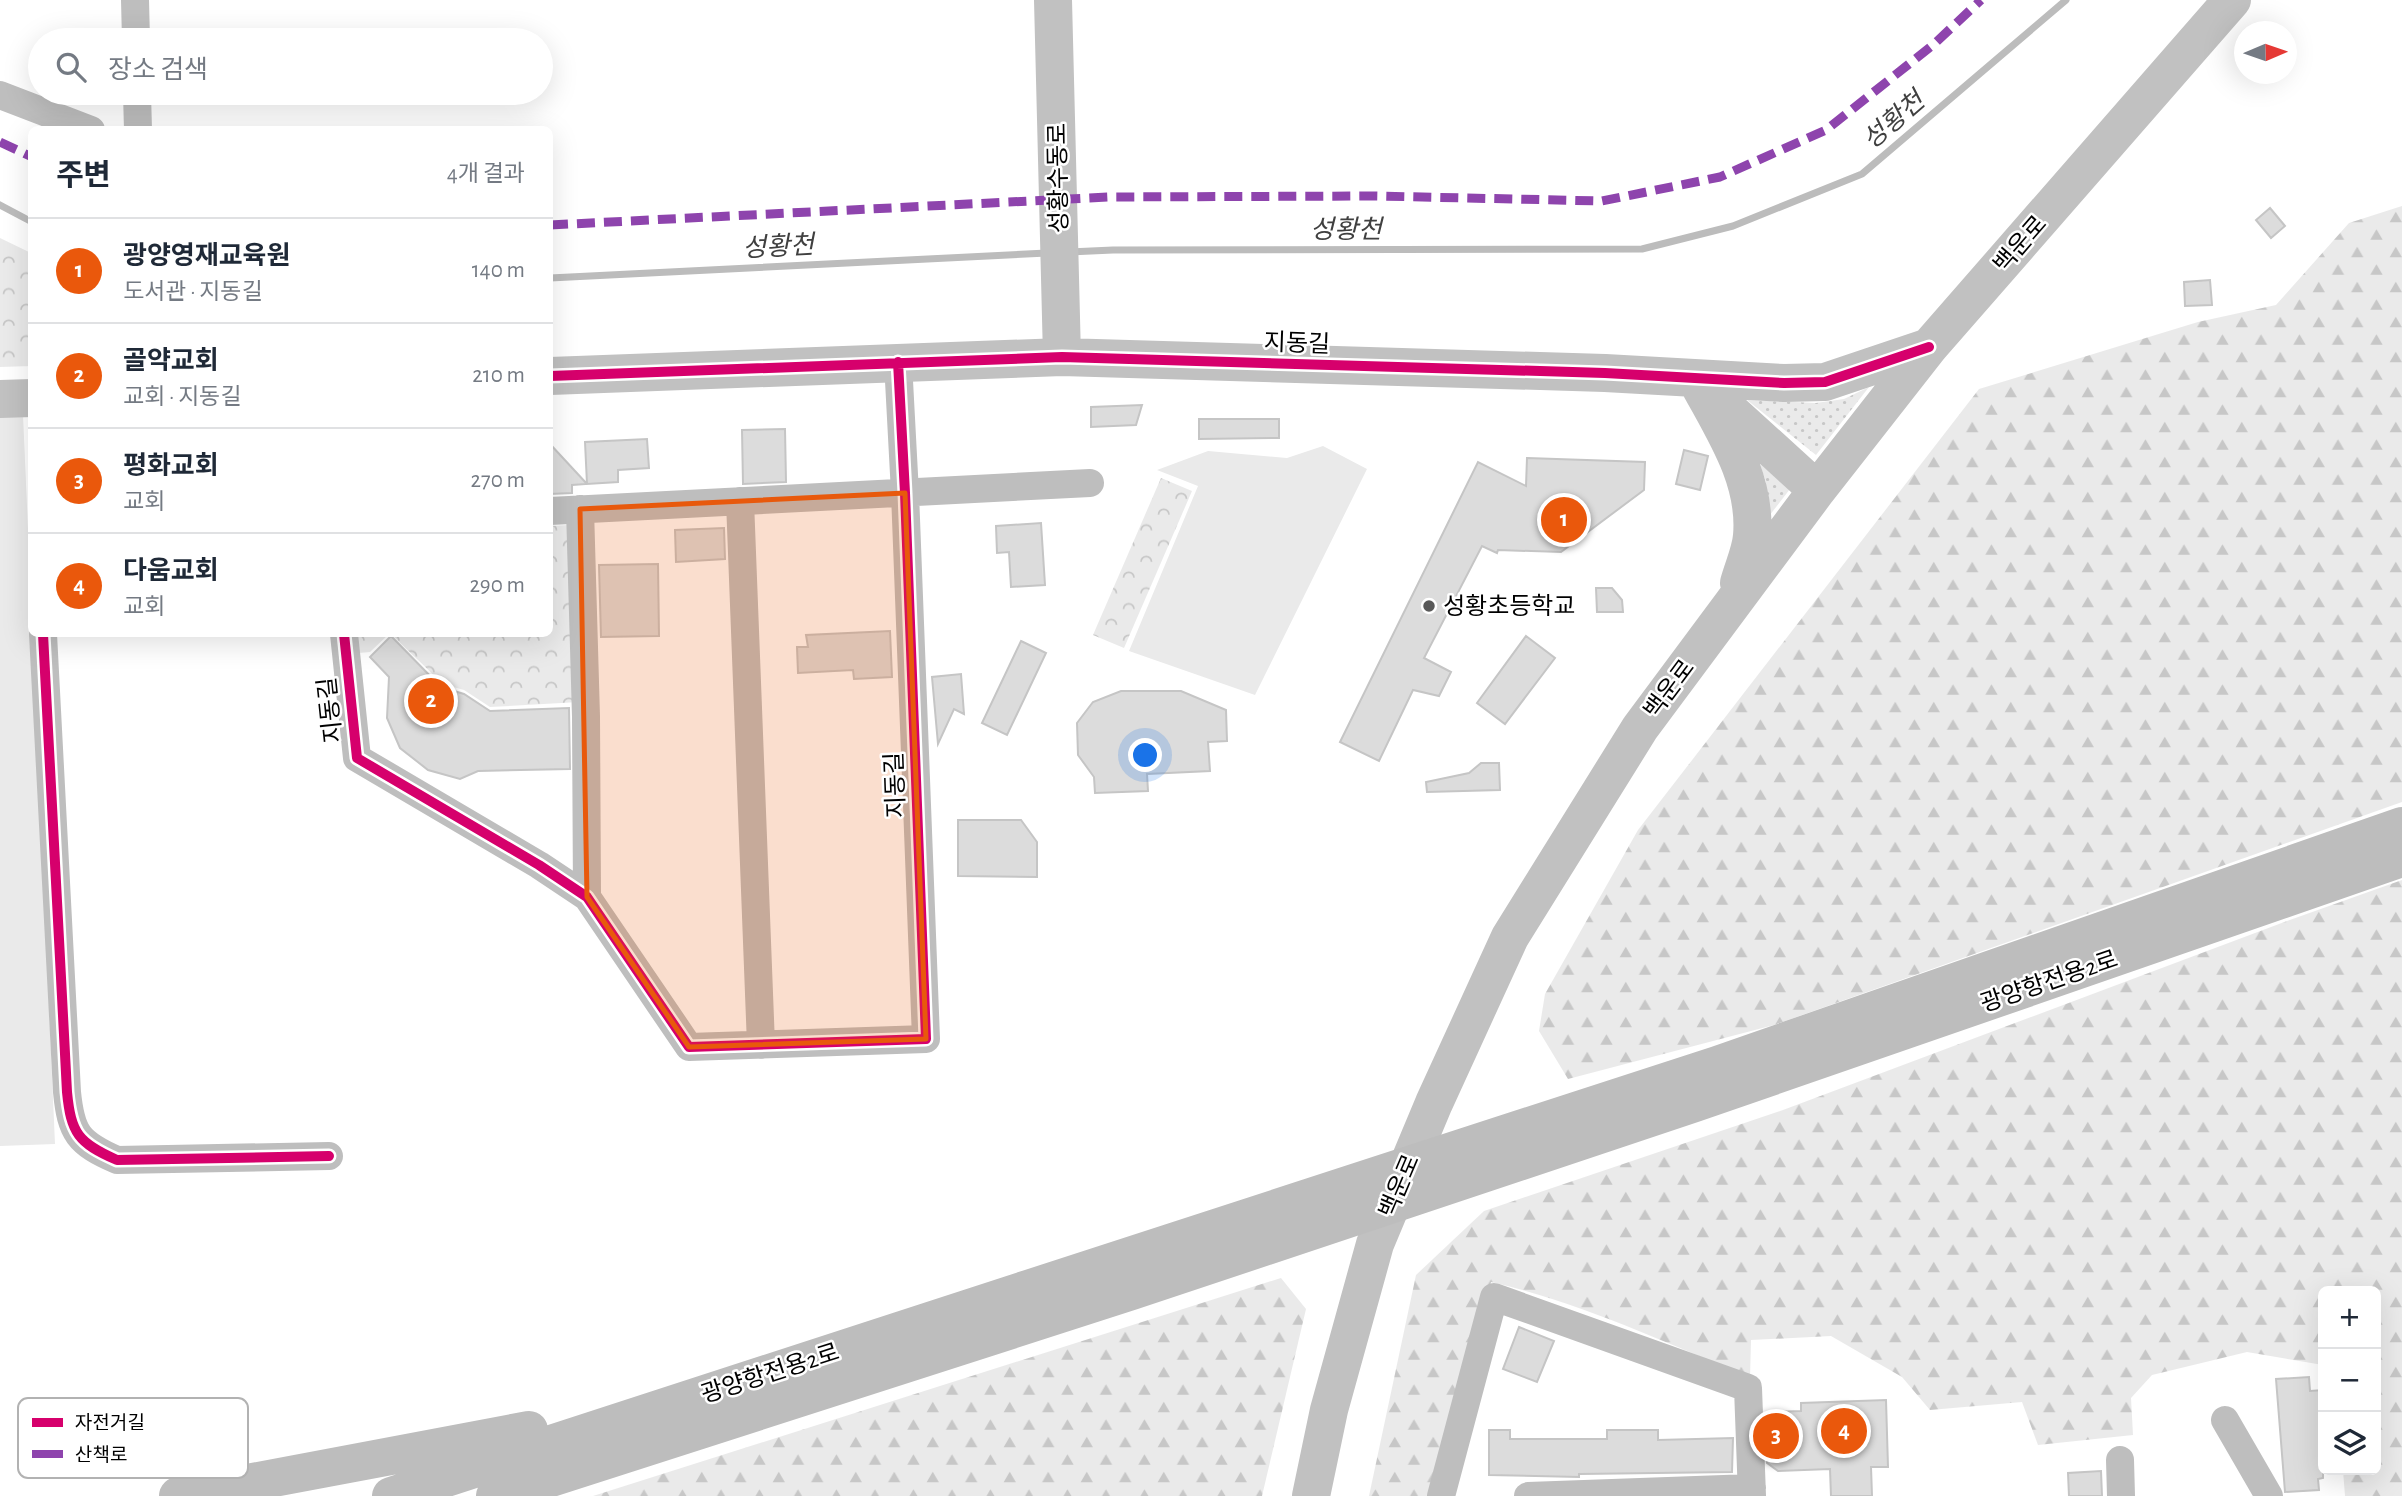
<!DOCTYPE html>
<html lang="ko">
<head>
<meta charset="utf-8">
<style>
	:root { --surface:#fff; --page:#f2f2f3; --text:#1f2937; --muted:#747a83; --line:#e0e1e3; --accent:#ea580c }
	body { margin:0; font-family:"Alegreya Sans","Noto Sans KR",sans-serif; background:var(--page); color:var(--text) }
	.controls { position:absolute; right:21px; bottom:21px; display:grid; overflow:hidden; border-radius:10px; box-shadow:0 7px 28px #0002 }
	.controls button { width:63px; height:63px; display:grid; place-items:center; padding:0; border:0; border-bottom:2px solid var(--line); background:var(--surface); color:var(--text); font:35px sans-serif }
	.compass { position:absolute; left:2234px; top:21px; width:63px; height:63px; border-radius:50%; background:var(--surface); box-shadow:0 7px 28px #0002; rotate:88deg }
	.you { position:absolute; left:1146px; top:756px; width:24px; height:24px; margin:-18px; border:5px solid #fff; border-radius:50%; background:#1a73e8; box-shadow:0 0 0 10px #1a73e833 }
	.badge { display:grid; place-items:center; width:46px; height:46px; border-radius:50%; background:var(--accent); color:#fff; font-size:23px; font-weight:700 }
	.pin { position:absolute; translate:-50% -50%; border:4px solid #fff; box-shadow:0 2px 7px #0006 }
	.list { margin:0; padding:0; list-style:none }
	h2 { display:flex; justify-content:space-between; align-items:center; height:91px; margin:0; padding:0 28px; font-size:30px }
	h2 small { font-size:23px; font-weight:400; color:var(--muted) }
	.list li { display:grid; grid-template-columns:46px 1fr auto; gap:21px; align-items:center; box-sizing:border-box; height:105px; padding:0 28px; border-top:2px solid var(--line) }
	.list b { display:block; font-size:26px; white-space:nowrap }
	.list p { margin:0; font-size:23px; white-space:nowrap; color:var(--muted) }
	.list em { font-size:23px; font-style:normal; color:var(--muted) }
	.icon { flex:none; width:38px; height:38px; fill:none; stroke:currentColor; stroke-width:2; stroke-linecap:round; stroke-linejoin:round }
	.map { position:relative; flex:none; width:2402px; height:1496px; overflow:hidden }
	.search { position:absolute; background:var(--surface); box-shadow:0 7px 28px #0002; left:28px; top:28px; width:525px; height:77px; display:flex; align-items:center; gap:18px; box-sizing:border-box; padding:0 24px; border-radius:38px; color:var(--muted); font-size:26px }
	.panel { position:absolute; background:var(--surface); box-shadow:0 7px 28px #0002; left:28px; top:126px; width:525px; height:511px; border-radius:10px }
	.map>svg:first-child { display:block }
	.grass { fill:url(#grass-dots) }
	.forest { fill:url(#forest-firs) }
	.park { fill:url(#park-crowns) }
	.pitch { fill:#eaeaea }
	.lines { fill:none; stroke-linecap:round; stroke-linejoin:round }
	.stream { stroke:#bcbcbc; stroke-width:7 }
	.building { fill:#dcdcdc; stroke:#c5c5c5; stroke-width:2 }
	.street { stroke:#bebebe; stroke-width:28 }
	.secondary { stroke:#c1c1c1; stroke-width:38 }
	.highway { stroke:#bdbdbd; stroke-width:38 }
	.quiet { stroke:#8e44ad; stroke-width:9; stroke-dasharray:18 9; stroke-linecap:butt }
	.cycleway-casing { stroke:#fff; stroke-width:15 }
	.cycleway { stroke:#d6006c; stroke-width:10 }
	.marked { fill:#e8590c; fill-opacity:0.2; stroke:#e8590c; stroke-width:5; stroke-linejoin:round }
	.poi-dot { fill:#595959; stroke:#fff; stroke-width:2.5 }
	.labels { text-anchor:middle; stroke-width:5; stroke-linejoin:round; paint-order:stroke }
	.street-label { font-size:24px; fill:#000; stroke:#fff }
	.poi-label { font-size:24px; fill:#000; stroke:#fff; text-anchor:start }
	.water-label { font-size:26px; font-style:italic; fill:#404040; stroke:#fff }
	.key { fill:#fff; stroke:#b2b2b2; stroke-width:2 }
	.key-label { font-size:19px; fill:#000 }
</style>
</head>
<body>
<div class="map">
<svg width="2402" height="1496" viewBox="0 0 2402 1496">
	<defs>
		<pattern id="grass-dots" width="8" height="8" patternUnits="userSpaceOnUse" patternTransform="scale(1.75)"><rect width="8" height="8" fill="#eaeaea"/><path d="M2 2h.1M6 6h.1" fill="none" stroke="#c7c7c7" stroke-width="1.8" stroke-linecap="round"/></pattern>
		<pattern id="forest-firs" width="22" height="20" patternUnits="userSpaceOnUse" patternTransform="scale(1.75)"><rect width="22" height="20" fill="#eaeaea"/><path d="M5 1l3.5 6h-7zM16 11l3.5 6h-7z" fill="#c7c7c7"/></pattern>
		<pattern id="park-crowns" width="20" height="18" patternUnits="userSpaceOnUse" patternTransform="scale(1.75)"><rect width="20" height="18" fill="#eaeaea"/><path d="M2 6a3 3 0 1 1 6 0M12 15a3 3 0 1 1 6 0" fill="none" stroke="#c7c7c7"/></pattern>
	</defs>
	<rect width="100%" height="100%" fill="#fff"/>
	<path class="grass" d="M 1869,387 L 1816,455 L 1747,400 L 1816,403 L 1844,399 Z
		M 1760,464 L 1790,489 L 1766,520 L 1766,482 Z"/>
	<path class="forest" d="M 2402,206 L 2402,802 L 1774,1025 L 1568,1079 L 1539,1031 L 1545,994 L 1638,830 L 1979,389 L 2198,322 L 2276,305 L 2349,223 Z
		M 2402,880 L 2402,1496 L 2345,1496 L 2343,1470 L 2376,1470 L 2376,1291 L 2323,1291 L 2323,1365 L 2247,1352 L 2152,1375 L 2131,1398 L 2133,1435 L 2038,1445 L 2022,1402 L 1930,1410 L 1902,1377 L 1831,1336 L 1751,1340 L 1750,1378 C 1665,1342 1581,1303 1491,1282 L 1440,1496 L 1369,1496 L 1416,1275 L 1484,1211 L 1783,1110 L 2287,921 Z
		M 1281,1278 L 1306,1309 L 1262,1496 L 593,1496 Z"/>
	<path class="park" d="M 0,238 L 31,253 L 31,366 L 0,367 Z
		M 1161,478 L 1192,491 L 1124,648 L 1093,635 Z
		M 569,525 L 579,702 L 490,707 L 464,690 L 443,684 L 391,634 L 550,634 L 550,526 Z
		M 357,634 L 389,634 L 370,652 L 359,653 Z"/>
	<path class="pitch" d="M 23,415 L 55,1144 L 0,1146 L 0,416 Z
		M 1323,446 L 1367,469 L 1255,695 L 1129,651 L 1198,486 L 1157,470 L 1208,451 L 1287,458 Z"/>
	<g class="lines">
		<path class="stream" d="M 0,205 L 32,222
			M 1069,252 L 1113,250 L 1642,249 L 1733,226 L 1862,174 L 2066,0
			M 550,278 L 1047,253"/>
	</g>
	<path class="building" d="M 2270,208 L 2285,226 L 2271,238 L 2256,220 Z
		M 2210,280 L 2212,305 L 2185,306 L 2184,282 Z
		M 1142,405 L 1136,425 L 1091,427 L 1091,407 Z
		M 1199,419 L 1279,419 L 1279,438 L 1199,439 Z
		M 785,429 L 786,482 L 743,484 L 742,430 Z
		M 647,439 L 649,468 L 618,470 L 618,482 L 587,484 L 585,442 Z
		M 550,444 L 587,484 L 572,485 L 572,493 L 550,494 Z
		M 1684,450 L 1708,456 L 1700,490 L 1676,484 Z
		M 1527,458 L 1645,462 L 1644,490 L 1561,552 L 1498,550 L 1497,553 L 1482,546 L 1424,658 L 1451,672 L 1439,696 L 1413,690 L 1379,761 L 1340,742 L 1478,462 L 1526,486 Z
		M 1041,523 L 1045,585 L 1011,587 L 1009,552 L 997,553 L 996,526 Z
		M 724,528 L 725,559 L 676,562 L 675,530 Z
		M 658,564 L 659,636 L 601,637 L 599,565 Z
		M 1596,588 L 1612,588 L 1622,600 L 1623,612 L 1597,612 Z
		M 890,631 L 892,677 L 854,679 L 853,670 L 798,673 L 797,647 L 808,647 L 806,635 Z
		M 391,636 L 441,687 L 464,694 L 490,711 L 569,708 L 570,769 L 478,771 L 460,779 L 428,770 L 400,748 L 387,718 L 389,677 L 370,657 Z
		M 1526,636 L 1555,658 L 1505,724 L 1477,703 Z
		M 1021,641 L 1046,653 L 1007,735 L 982,723 Z
		M 961,674 L 964,714 L 954,709 L 938,744 L 932,677 Z
		M 1121,691 L 1181,691 L 1226,710 L 1227,741 L 1208,742 L 1210,771 L 1147,774 L 1148,791 L 1095,793 L 1094,777 L 1078,755 L 1077,723 L 1093,702 Z
		M 1481,763 L 1499,763 L 1500,790 L 1427,792 L 1426,782 L 1469,773 Z
		M 958,820 L 1021,820 L 1037,842 L 1037,877 L 958,876 Z
		M 1519,1327 L 1554,1341 L 1537,1382 L 1503,1369 Z
		M 2309,1377 L 2310,1391 L 2323,1390 L 2323,1478 L 2318,1479 L 2319,1490 L 2285,1492 L 2276,1379 Z
		M 1886,1400 L 1888,1467 L 1871,1467 L 1872,1496 L 1831,1496 L 1830,1469 L 1778,1471 L 1767,1463 L 1766,1412 L 1801,1411 L 1801,1403 Z
		M 1489,1430 L 1510,1430 L 1510,1439 L 1607,1439 L 1607,1430 L 1658,1430 L 1658,1440 L 1733,1438 L 1732,1472 L 1579,1474 L 1579,1477 L 1489,1475 Z
		M 2101,1471 L 2102,1496 L 2069,1496 L 2068,1473 Z"/>
	<g class="lines">
		<path class="street" d="M 135,0 L 136,40
			M 137,93 L 138,130
			M 0,95 L 91,130
			M 740,501 L 761,1045
			M 580,509 L 586,717 L 587,897
			M 550,511 L 1090,483
			M 43,634 L 67,1092 C 71,1133 78,1143 117,1160 L 329,1156
			M 344,634 L 357,758 L 539,865 L 587,897 L 689,1047 L 926,1039 L 905,493 L 898,362
			M 2225,1420 L 2269,1496
			M 2120,1460 L 2121,1496
			M 1441,1496 L 1494,1297 L 1748,1388 L 1752,1496
			M 1528,1496 L 1752,1488"/>
		<path class="secondary" d="M 1053,0 L 1062,357
			M 550,376 L 1062,357 L 1605,373 L 1784,383 L 1825,382 L 1929,347
			M 1696,379 C 1722,428 1757,478 1752,536 C 1751,551 1743,568 1739,583
			M 0,399 L 32,398
			M 1718,400 L 1817,490
			M 1311,1496 L 1329,1410 L 1375,1244 L 1434,1103 L 1510,937 L 1640,728 L 1817,490 L 1929,347 L 2232,0"/>
		<path class="highway" d="M 178,1496 L 529,1430
			M 391,1496 L 1717,1065 L 2402,826
			M 495,1496 L 1132,1291 L 1695,1103 L 2402,858"/>
		<path class="quiet" d="M 0,142 L 32,157
			M 550,225 L 1109,197 L 1376,196 L 1602,201 L 1720,177 L 1826,130 L 1933,45 L 1981,0"/>
		<defs>
			<path id="cycleway" d="M 550,376 L 1062,357 L 1605,373 L 1784,383 L 1825,382 L 1929,347
				M 43,634 L 67,1092 C 71,1133 78,1143 117,1160 L 329,1156
				M 344,634 L 357,758 L 539,865 L 587,897 L 689,1047 L 926,1039 L 905,493 L 898,362"/>
		</defs>
		<use href="#cycleway" class="cycleway-casing"/>
		<use href="#cycleway" class="cycleway"/>
	</g>
	<path class="marked" d="M 905,493 L 926,1039 L 689,1047 L 587,897 L 580,509 Z"/>
	<circle class="poi-dot" cx="1429" cy="606" r="7"/>
	<g class="labels">
		<g class="street-label">
			<text transform="translate(1058 178) rotate(-91)" y="8">성황수동로</text>
			<text transform="translate(2020 244) rotate(-49)" y="8">백운로</text>
			<text transform="translate(1297 343) rotate(2)" y="8">지동길</text>
			<text transform="translate(1669 689) rotate(-53)" y="8">백운로</text>
			<text transform="translate(330 710) rotate(-96)" y="8">지동길</text>
			<text transform="translate(895 785) rotate(-92)" y="8">지동길</text>
			<text transform="translate(2049 981) rotate(-19)" y="8">광양항전용2로</text>
			<text transform="translate(1399 1186) rotate(-67)" y="8">백운로</text>
			<text transform="translate(770 1373) rotate(-18)" y="8">광양항전용2로</text>
		</g>
		<g class="poi-label">
			<text x="1443" y="614">성황초등학교</text>
		</g>
		<g class="water-label">
			<text transform="translate(1893 120) rotate(-41)" y="9">성황천</text>
			<text x="1346" y="238">성황천</text>
			<text transform="translate(778 246) rotate(-3)" y="9">성황천</text>
		</g>
	</g>
	<rect x="18" y="1398" width="230" height="80" rx="10" class="key"/>
	<rect x="32" y="1418" width="31" height="9" fill="#d6006c"/>
	<rect x="32" y="1450" width="31" height="8" fill="#8e44ad"/>
	<g class="key-label">
		<text x="75" y="1429">자전거길</text>
		<text x="75" y="1461">산책로</text>
	</g>
</svg>
<div class="controls">
<button>+</button>
<button>−</button>
<button><svg class="icon" aria-label="layers" viewBox="0 0 24 24"><path d="M12 4l9 5-9 5-9-5zM3 14l9 5 9-5"/></svg></button>
</div>
<svg class="compass" viewBox="-18 -18 36 36"><path d="M0-13l5 13h-10z" fill="#e53935"/><path d="M0 13l5-13h-10z" fill="#747a83"/></svg>
<div class="you"></div>
<div class="pin badge" style="left:1564px;top:520px">1</div>
<div class="pin badge" style="left:431px;top:701px">2</div>
<div class="pin badge" style="left:1776px;top:1436px">3</div>
<div class="pin badge" style="left:1844px;top:1431px">4</div>
<div class="search"><svg class="icon" aria-label="search" viewBox="0 0 24 24"><circle cx="10" cy="10" r="6"/><path d="M15 15l6 6"/></svg>장소 검색</div>
<section class="panel">
<h2>주변<small>4개 결과</small></h2>
<ul class="list">
<li><span class="badge">1</span><div><b>광양영재교육원</b><p>도서관 · 지동길</p></div><em>140 m</em></li>
<li><span class="badge">2</span><div><b>골약교회</b><p>교회 · 지동길</p></div><em>210 m</em></li>
<li><span class="badge">3</span><div><b>평화교회</b><p>교회</p></div><em>270 m</em></li>
<li><span class="badge">4</span><div><b>다움교회</b><p>교회</p></div><em>290 m</em></li>
</ul>
</section>
</div>
</body>
</html>
